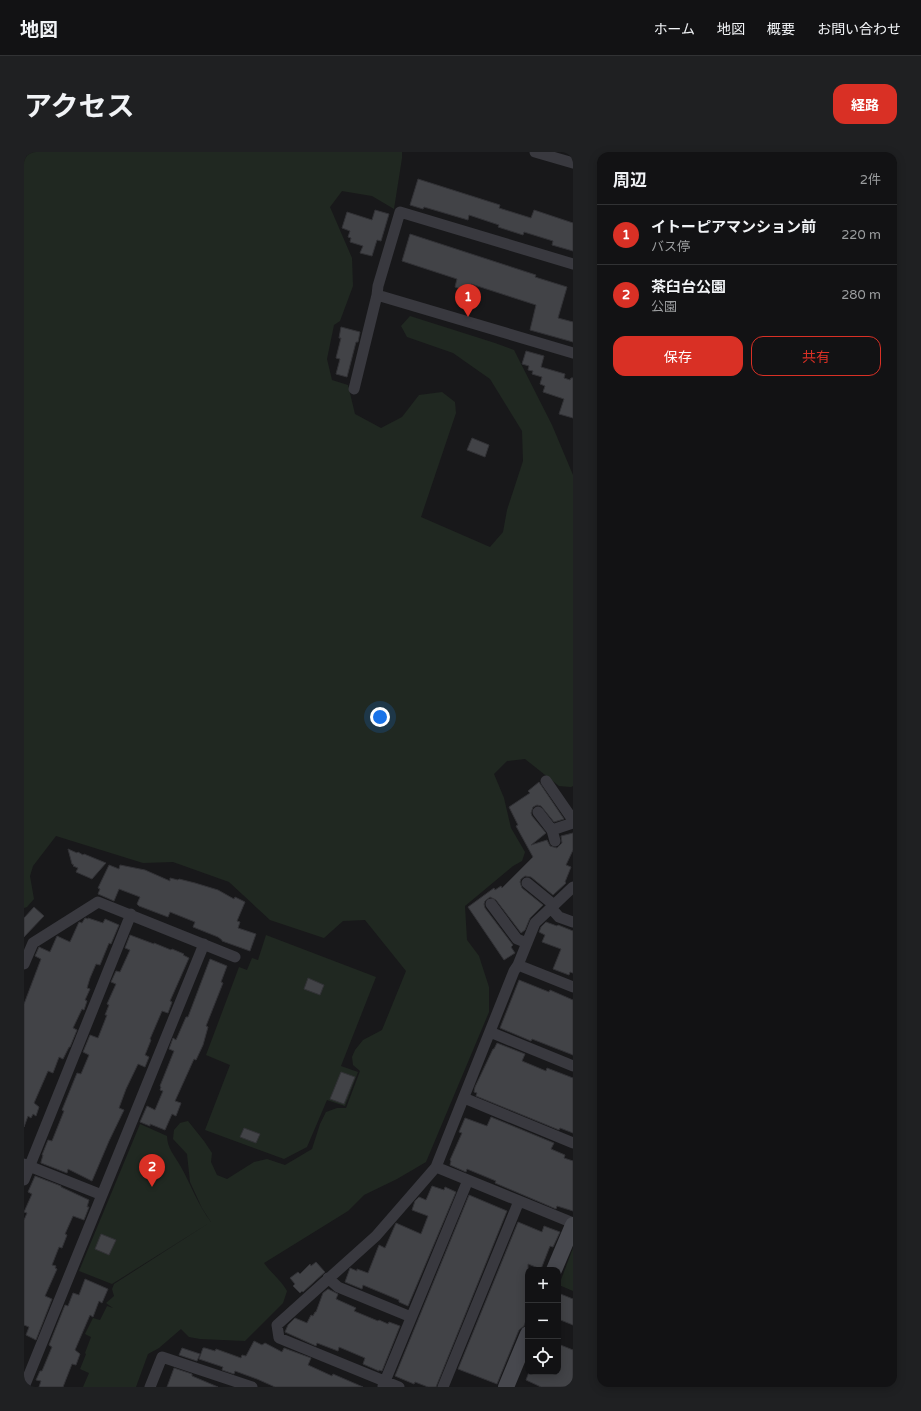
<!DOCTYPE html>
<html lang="ja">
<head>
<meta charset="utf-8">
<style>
	:root { --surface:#121214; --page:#1f2022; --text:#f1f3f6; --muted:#9c9ea0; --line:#313234; --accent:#d93025 }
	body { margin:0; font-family:"Varela Round","Noto Sans JP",sans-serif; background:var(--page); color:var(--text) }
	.controls { position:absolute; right:12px; bottom:12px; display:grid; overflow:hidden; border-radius:8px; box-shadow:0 2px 10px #0003 }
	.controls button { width:36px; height:36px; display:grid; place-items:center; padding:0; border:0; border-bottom:1px solid var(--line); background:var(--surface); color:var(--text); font:20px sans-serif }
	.you { position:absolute; left:356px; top:565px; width:14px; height:14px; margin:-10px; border:3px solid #fff; border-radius:50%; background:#1a73e8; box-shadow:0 0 0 6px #1a73e833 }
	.badge { display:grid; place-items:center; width:26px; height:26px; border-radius:50%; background:var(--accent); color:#fff; font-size:13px; font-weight:700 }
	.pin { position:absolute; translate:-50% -33px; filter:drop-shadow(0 1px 2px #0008) }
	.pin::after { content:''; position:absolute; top:21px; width:14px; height:12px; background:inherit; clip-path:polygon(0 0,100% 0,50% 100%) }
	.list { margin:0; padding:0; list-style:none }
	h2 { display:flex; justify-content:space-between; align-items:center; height:52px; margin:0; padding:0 16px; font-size:17px }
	h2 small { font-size:13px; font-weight:400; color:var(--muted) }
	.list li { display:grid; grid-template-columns:26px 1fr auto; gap:12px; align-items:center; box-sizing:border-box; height:60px; padding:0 16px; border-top:1px solid var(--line) }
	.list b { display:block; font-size:15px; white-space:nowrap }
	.list p { margin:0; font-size:13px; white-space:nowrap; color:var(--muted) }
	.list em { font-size:13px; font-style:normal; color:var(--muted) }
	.actions { display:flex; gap:8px; padding:12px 16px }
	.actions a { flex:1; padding:9px 0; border:1px solid var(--accent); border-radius:12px; text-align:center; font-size:14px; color:var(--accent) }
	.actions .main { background:var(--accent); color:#fff }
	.icon { flex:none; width:22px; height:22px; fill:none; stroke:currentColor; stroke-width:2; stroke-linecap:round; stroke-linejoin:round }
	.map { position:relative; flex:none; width:549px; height:1235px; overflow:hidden; border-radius:12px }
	header { display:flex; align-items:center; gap:24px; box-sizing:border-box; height:56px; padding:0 20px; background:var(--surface); border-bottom:1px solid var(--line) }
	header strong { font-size:19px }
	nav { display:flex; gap:22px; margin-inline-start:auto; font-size:14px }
	.intro { display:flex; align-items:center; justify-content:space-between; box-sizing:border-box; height:96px; padding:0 24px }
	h1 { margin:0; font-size:28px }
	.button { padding:10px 18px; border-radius:12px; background:var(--accent); color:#fff; font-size:14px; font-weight:700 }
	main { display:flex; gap:24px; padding:0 24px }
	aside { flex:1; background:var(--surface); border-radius:12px; box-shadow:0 2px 10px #0003 }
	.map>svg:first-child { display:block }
	.green { fill:#202821 }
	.building { fill:#424347; stroke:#323236 }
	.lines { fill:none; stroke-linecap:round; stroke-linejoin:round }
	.street { stroke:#39393f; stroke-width:11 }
	.secondary { stroke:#47484e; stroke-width:16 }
</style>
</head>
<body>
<header>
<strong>地図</strong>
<nav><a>ホーム</a><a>地図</a><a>概要</a><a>お問い合わせ</a></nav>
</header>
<div class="intro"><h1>アクセス</h1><a class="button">経路</a></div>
<main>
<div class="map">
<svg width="549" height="1235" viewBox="0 0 549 1235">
	<rect width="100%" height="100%" fill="#18181a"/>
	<path class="green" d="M 0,0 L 378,0 L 378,6 L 370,57 L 348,44 L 318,39 L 306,55 L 328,106 L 329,134 L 316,169 L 310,173 L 303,207 L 308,228 L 324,233 L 331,262 L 357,276 L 378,265 L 395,243 L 418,240 L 431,250 L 432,261 L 397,365 L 466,395 L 479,380 L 483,358 L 499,309 L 498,279 L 466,227 L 429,201 L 383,185 L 377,174 L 386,164 L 471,191 L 490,198 L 528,273 L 549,323 L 549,634 L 547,635 L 535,634 L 501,607 L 483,609 L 470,622 L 480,646 L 487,676 L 501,700 L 498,709 L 489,714 L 441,754 L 443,788 L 455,804 L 465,835 L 465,860 L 402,1010 L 373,1027 L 340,1043 L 324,1059 L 240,1111 C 247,1121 257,1128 263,1139 L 259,1151 L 221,1189 L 176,1187 L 165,1185 L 157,1177 L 135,1196 L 124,1202 L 112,1235 L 59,1235 L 65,1221 L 56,1217 L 62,1202 L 61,1201 L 67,1185 L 61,1182 L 69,1166 L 76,1168 L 83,1154 L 89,1156 L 82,1151 L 90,1144 L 88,1137 L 90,1132 L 185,1071 L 88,1132 L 55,1119 L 116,972 L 143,984 C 143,996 151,1004 157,1015 C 167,1033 174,1053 187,1070 L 178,1056 L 166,1030 L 163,1002 L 149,987 L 150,978 L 156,971 L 164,969 L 180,989 L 188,1001 L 187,1010 L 193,1023 L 203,1027 L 230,1010 L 243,1007 L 261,1013 L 288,997 L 296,972 L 302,960 L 313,956 L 322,956 L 336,919 L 329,913 L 328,905 L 331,898 L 339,888 L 358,878 L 382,819 L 341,768 L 319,769 L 300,786 L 246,768 L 205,730 L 149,710 L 119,711 L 32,684 L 9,714 L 6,724 L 10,747 L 3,755 L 0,756 Z
		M 242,783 L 352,825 L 317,914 L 334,920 L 321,954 L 303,948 L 283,995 L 260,1007 L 181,978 L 206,913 L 182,903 L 215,815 L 223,818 L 228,806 L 234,808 Z
		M 549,1096 L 549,1139 L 535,1133 Z"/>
	<path class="building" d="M 394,27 L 476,53 L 475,56 L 507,66 L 510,58 L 549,71 L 549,99 L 528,93 L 529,89 L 500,80 L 499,83 L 474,75 L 475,73 L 445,63 L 444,68 L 400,55 L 399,57 L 386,53 Z
		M 351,58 L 365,62 L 357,89 L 353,88 L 348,104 L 336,101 L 339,94 L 326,90 L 327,86 L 324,85 L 326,79 L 318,76 L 323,60 L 348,68 Z
		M 386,82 L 512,123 L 511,125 L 543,135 L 534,166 L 549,170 L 549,190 L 506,178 L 512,153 L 447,132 L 444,140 L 431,135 L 433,127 L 378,109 Z
		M 317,175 L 336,180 L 334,190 L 332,190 L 323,225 L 312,222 L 316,207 L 312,206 L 317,186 L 315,186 Z
		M 502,199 L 520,204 L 517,215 L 541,222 L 540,226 L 546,228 L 547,226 L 549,226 L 549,266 L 535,262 L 540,247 L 519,240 L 521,234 L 516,232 L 518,225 L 508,222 L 509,219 L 504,218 L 505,214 L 498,212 Z
		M 448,286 L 465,293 L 461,305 L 443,298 Z
		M 515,630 L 540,667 L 530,670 L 517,654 L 513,653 L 509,655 L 507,661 L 508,664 L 522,681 L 507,693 L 523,688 L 526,694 L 533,696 L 538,691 L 537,684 L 549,681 L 549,698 L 542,713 L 547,715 L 541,730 L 542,731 L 529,743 L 507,725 L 501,724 L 497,727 L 496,730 L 498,736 L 519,753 L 506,766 L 501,778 L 497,781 L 472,748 L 466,745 L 461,749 L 460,752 L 461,756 L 489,793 L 487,795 L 491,801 L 480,808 L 444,755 L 470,736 L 471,738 L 477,734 L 478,736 L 509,705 L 492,674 L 494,673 L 485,655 L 506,641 L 504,639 Z
		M 44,697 L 53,701 L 54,700 L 59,703 L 60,702 L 82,711 L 68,727 L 52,720 L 54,716 L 49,714 L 50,713 L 48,712 Z
		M 85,713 L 95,717 L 96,713 L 121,718 L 146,729 L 146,726 L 154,728 L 155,727 L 171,731 L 194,738 L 210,747 L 211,745 L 221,750 L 213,769 L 216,770 L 214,776 L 232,782 L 226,799 L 198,789 L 198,788 L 194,785 L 169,775 L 171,770 L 146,760 L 144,765 L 115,754 L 113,752 L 116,745 L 95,737 L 90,749 L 74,742 L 76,737 L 74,736 Z
		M 10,755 L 20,764 L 0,785 L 0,766 Z
		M 61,766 L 64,767 L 64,766 L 79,771 L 81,767 L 95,773 L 87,792 L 85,791 L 76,813 L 72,812 L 66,826 L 63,836 L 66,837 L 61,848 L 63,849 L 60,858 L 58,857 L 49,876 L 53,878 L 46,895 L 45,895 L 39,907 L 35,905 L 29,921 L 24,919 L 10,951 L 15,955 L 12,964 L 9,962 L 7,966 L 4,964 L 0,975 L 0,852 L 17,807 L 11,804 L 15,795 L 26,800 L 33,784 L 46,790 L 55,770 L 58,771 Z
		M 522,770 L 533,774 L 534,773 L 549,779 L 549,821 L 546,820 L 545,823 L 529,817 L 537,797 L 518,790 L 521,783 L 515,780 L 517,775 Z
		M 106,783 L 130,792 L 130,791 L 147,798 L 148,797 L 160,802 L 159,803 L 165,806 L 146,849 L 148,850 L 144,861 L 138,859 L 126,887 L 127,888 L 121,903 L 125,905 L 121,915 L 114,912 L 102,937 L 95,956 L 100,958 L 85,989 L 68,1029 L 44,1017 L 43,1021 L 17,1011 L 17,1010 L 19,1003 L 18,1003 L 24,988 L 28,989 L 40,959 L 38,958 L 53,921 L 57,922 L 65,903 L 59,900 L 66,883 L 74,886 L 83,863 L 81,863 L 85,853 L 83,852 L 92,832 L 87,830 L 92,819 L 96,820 L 106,798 L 101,796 Z
		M 186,807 L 203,814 L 197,830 L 199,831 L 182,874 L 184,875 L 179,893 L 172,908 L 170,907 L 151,949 L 157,951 L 152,964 L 148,962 L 141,978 L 126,972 L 126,974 L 116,970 L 123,954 L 131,958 L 139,939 L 136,938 L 137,935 L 136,934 L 150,899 L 145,897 L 149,886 L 152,888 L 162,865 L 164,865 Z
		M 284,826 L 300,833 L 296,843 L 280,837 Z
		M 495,828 L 525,840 L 526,838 L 549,848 L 549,903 L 508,887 L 507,889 L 476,876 Z
		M 473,891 L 501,902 L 498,909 L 522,919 L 523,916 L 549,926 L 549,981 L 536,976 L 535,978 L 452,944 L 453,941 L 450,940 L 451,935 L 469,897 L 470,897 Z
		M 317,920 L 331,925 L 320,952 L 306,947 Z
		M 467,965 L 530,991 L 527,997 L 541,1003 L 540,1006 L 549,1009 L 549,1059 L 533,1054 L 532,1057 L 471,1031 L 472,1029 L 443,1017 L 442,1020 L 426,1013 L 427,1009 L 426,1008 L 438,981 L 435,980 L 441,966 L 463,974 Z
		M 220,976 L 236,982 L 232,991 L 216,985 Z
		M 11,1024 L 37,1034 L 37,1035 L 65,1048 L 63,1055 L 65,1055 L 60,1068 L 49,1064 L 41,1082 L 43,1083 L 38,1096 L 35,1095 L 28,1113 L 32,1114 L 31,1116 L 33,1117 L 21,1144 L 28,1147 L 12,1188 L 2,1183 L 5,1175 L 0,1173 L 0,1068 L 3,1061 L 0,1060 L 8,1042 L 4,1040 Z
		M 408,1034 L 420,1038 L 421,1035 L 432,1040 L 384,1154 L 375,1150 L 375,1148 L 339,1133 L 338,1137 L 321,1130 L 326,1116 L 333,1119 L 333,1117 L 344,1121 L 355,1093 L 361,1096 L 372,1071 L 397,1082 L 404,1064 L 388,1058 L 391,1049 L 395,1045 L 402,1048 Z
		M 445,1043 L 483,1059 L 412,1235 L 404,1235 L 391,1230 L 390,1232 L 371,1224 Z
		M 494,1070 L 518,1080 L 520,1074 L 536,1080 L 529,1095 L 526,1094 L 517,1117 L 504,1112 L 504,1163 L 500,1174 L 495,1178 L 473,1232 L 434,1217 Z
		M 77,1082 L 92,1088 L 85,1103 L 71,1097 Z
		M 292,1110 L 301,1120 L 279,1140 L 278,1139 L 276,1141 L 269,1134 L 271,1132 L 266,1126 L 274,1120 L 276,1122 L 286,1112 L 287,1114 Z
		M 61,1127 L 84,1137 L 78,1151 L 75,1149 L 69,1165 L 66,1163 L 51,1198 L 56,1202 L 52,1213 L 48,1212 L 39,1235 L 15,1235 L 17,1229 L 12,1228 L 16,1219 L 18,1219 L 28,1195 L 25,1193 L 41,1153 L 44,1154 L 49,1141 L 55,1143 Z
		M 304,1137 L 314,1142 L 312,1147 L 332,1156 L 330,1159 L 354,1169 L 355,1168 L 364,1172 L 365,1170 L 376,1174 L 358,1219 L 355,1218 L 355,1219 L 339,1212 L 341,1206 L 315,1195 L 314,1199 L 293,1191 L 292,1194 L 261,1180 L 264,1173 L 271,1166 L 283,1171 L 287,1163 L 289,1164 L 291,1160 L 292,1160 L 299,1141 Z
		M 534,1141 L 549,1147 L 549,1173 L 534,1167 Z
		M 230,1189 L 238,1193 L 241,1191 L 258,1200 L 260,1196 L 287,1206 L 284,1213 L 308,1224 L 309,1222 L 339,1235 L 251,1235 L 233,1227 L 211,1219 L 210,1222 L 198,1218 L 199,1215 L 175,1207 L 179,1196 L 181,1196 L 191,1199 L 192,1197 L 217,1206 L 218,1203 L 222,1204 Z
		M 534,1192 L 549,1198 L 549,1235 L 517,1235 L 502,1228 L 505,1220 L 534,1220 Z
		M 158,1196 L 176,1202 L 173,1209 L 155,1203 Z
		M 150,1216 L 168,1222 L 168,1224 L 194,1235 L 143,1235 Z"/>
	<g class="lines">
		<path class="street" d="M 511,0 L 549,11
			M 353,143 L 549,201
			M 330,237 L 353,143 L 354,134 L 376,60 L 549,112
			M 522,629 L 549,668
			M 514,660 L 528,678 L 549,671
			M 528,678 L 531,689
			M 503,731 L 530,753
			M 467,752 L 493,787 L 503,791
			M 527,756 L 535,765 L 549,770
			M 0,812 L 9,791 L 74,750 L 211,805
			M 494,813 L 549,835
			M 466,880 L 549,914
			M 440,946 L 549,991
			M 0,1012 L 78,1043
			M 412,1015 L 549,1071
			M 0,1028 L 107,762
			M 304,1126 L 314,1135 L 387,1165
			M 359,1234 L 444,1028
			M 0,1235 L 180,792
			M 126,1235 L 138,1205 L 228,1235
			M 375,1235 L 255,1186 L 253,1173 L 352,1084 L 412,1015 L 490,819 L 494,813 L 511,771 L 549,735
			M 419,1235 L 495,1049"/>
		<path class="secondary" d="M 530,1118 L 549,1073
			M 482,1235 L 504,1182"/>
	</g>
</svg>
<div class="controls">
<button>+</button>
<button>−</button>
<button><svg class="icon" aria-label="locate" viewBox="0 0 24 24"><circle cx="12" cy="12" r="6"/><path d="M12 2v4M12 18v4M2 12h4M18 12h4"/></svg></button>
</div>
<div class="you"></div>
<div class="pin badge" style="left:444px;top:165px">1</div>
<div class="pin badge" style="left:128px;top:1035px">2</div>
</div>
<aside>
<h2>周辺<small>2件</small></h2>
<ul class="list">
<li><span class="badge">1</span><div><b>イトーピアマンション前</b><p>バス停</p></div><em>220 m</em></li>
<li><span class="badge">2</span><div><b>茶臼台公園</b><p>公園</p></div><em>280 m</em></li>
</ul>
<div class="actions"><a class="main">保存</a><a>共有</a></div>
</aside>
</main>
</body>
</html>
